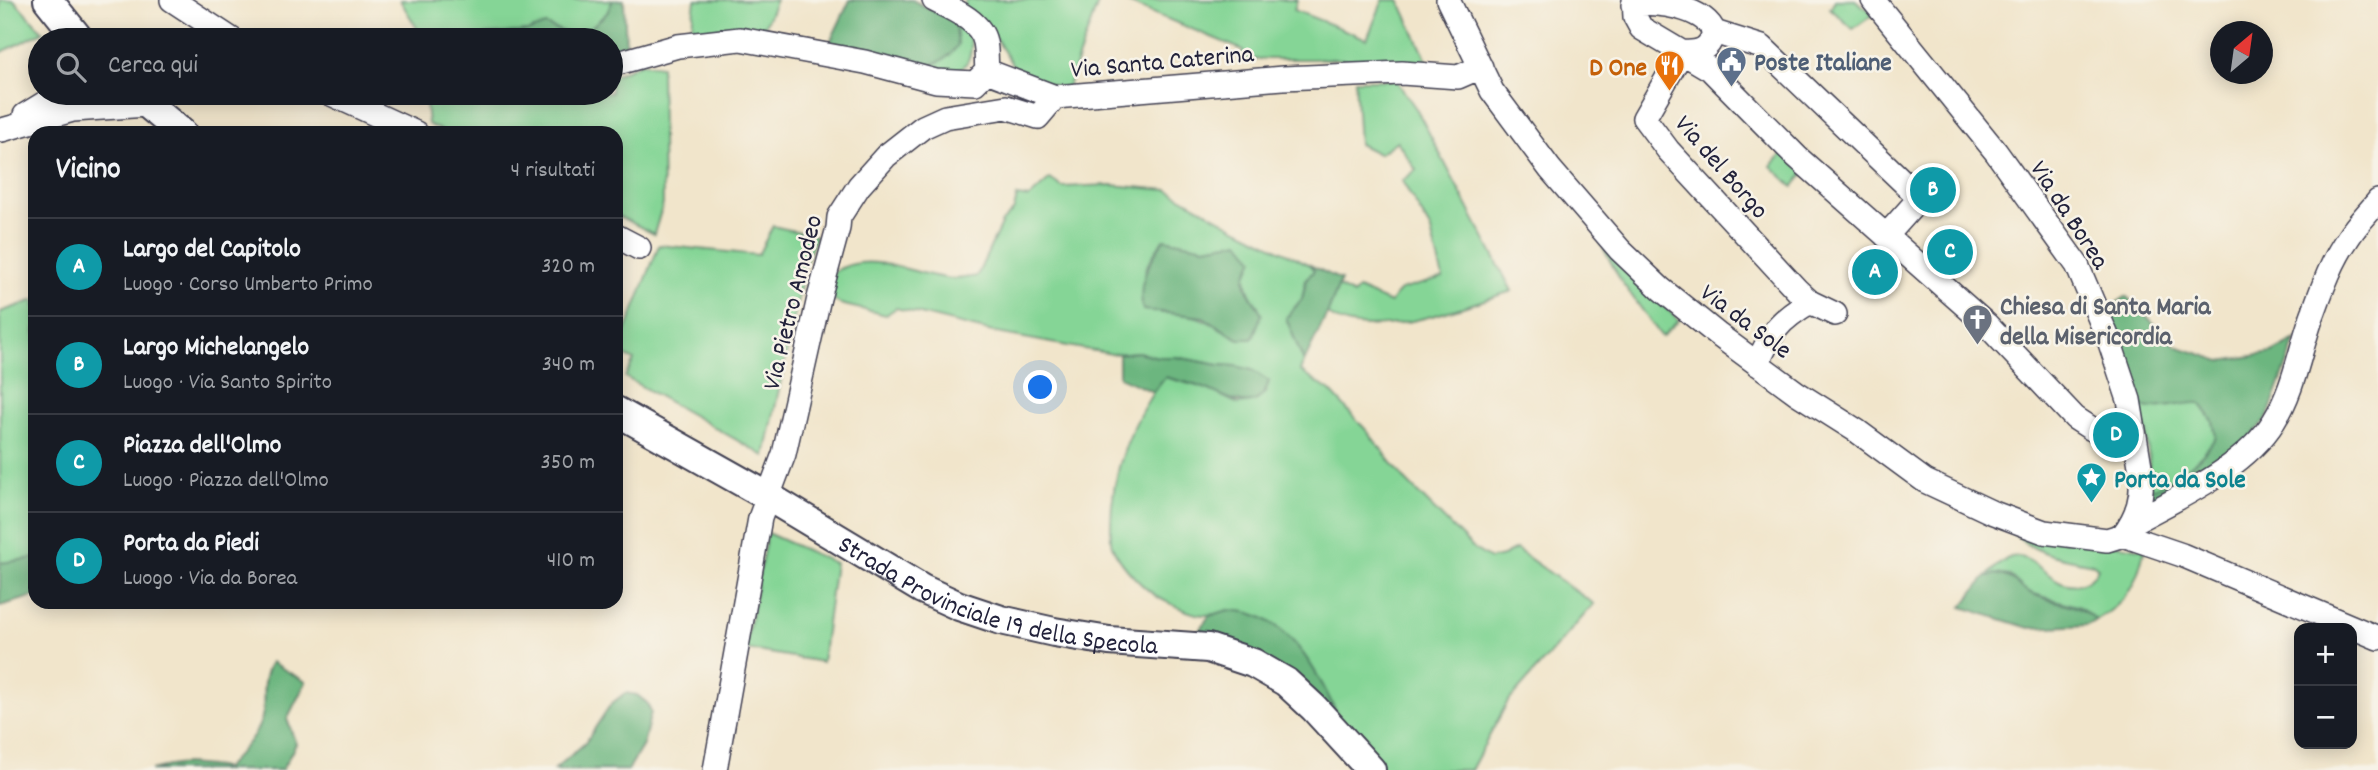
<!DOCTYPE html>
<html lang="it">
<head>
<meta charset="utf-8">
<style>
	:root { --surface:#171b24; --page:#242831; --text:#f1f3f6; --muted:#9ea1a6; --line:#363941; --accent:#d93025 }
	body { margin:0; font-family:Dekko,sans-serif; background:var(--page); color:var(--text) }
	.controls { position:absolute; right:21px; bottom:21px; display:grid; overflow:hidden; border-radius:14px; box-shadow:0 4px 18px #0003 }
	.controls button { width:63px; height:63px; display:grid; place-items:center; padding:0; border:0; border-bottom:2px solid var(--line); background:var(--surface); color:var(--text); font:35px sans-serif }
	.compass { position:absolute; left:2210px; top:21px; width:63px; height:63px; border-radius:50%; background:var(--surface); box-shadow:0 4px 18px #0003; rotate:29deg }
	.you { position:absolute; left:1041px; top:388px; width:24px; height:24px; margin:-18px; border:5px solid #fff; border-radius:50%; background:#1a73e8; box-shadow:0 0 0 10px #1a73e833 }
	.badge { display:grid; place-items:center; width:46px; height:46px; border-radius:50%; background:var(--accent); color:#fff; font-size:23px; font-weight:700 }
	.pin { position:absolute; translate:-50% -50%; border:4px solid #fff; box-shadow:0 2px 7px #0006 }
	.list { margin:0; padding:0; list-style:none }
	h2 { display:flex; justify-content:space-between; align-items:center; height:91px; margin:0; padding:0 28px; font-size:30px }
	h2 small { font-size:23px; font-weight:400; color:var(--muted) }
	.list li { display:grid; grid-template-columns:46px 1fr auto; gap:21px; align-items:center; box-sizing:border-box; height:98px; padding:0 28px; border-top:2px solid var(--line) }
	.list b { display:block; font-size:26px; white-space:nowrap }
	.list p { margin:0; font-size:23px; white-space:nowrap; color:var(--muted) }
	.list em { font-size:23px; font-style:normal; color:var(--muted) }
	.icon { flex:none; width:38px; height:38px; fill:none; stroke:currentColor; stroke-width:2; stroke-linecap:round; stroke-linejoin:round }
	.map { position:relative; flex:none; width:2378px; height:770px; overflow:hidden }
	.search { position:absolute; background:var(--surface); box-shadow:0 4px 18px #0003; left:28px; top:28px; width:595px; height:77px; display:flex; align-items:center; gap:18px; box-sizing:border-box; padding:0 24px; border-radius:38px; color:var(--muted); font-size:26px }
	.panel { position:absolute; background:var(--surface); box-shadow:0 4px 18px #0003; left:28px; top:126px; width:595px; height:483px; border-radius:21px }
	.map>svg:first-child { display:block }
	.green { fill:#85d596; stroke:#547c68; stroke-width:2; fill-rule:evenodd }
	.forest { fill:#6cb67f; stroke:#476c5d; stroke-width:2 }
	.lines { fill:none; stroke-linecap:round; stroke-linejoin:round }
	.minor-casing { stroke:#413f51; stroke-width:26 }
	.major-casing { stroke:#413f51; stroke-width:32 }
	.minor { stroke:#fff; stroke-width:23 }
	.major { stroke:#fff; stroke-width:28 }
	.labels { text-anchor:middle; stroke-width:5; stroke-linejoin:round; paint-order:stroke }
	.street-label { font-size:26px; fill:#22223b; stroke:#f7f3e8 }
	.service-label { font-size:26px; font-weight:bold; fill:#4e5e75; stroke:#f7f3e8; text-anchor:start }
	.food-label { font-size:26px; font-weight:bold; fill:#c56008; stroke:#f7f3e8; text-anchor:end }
	.worship-label { font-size:26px; font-weight:bold; fill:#5b616d; stroke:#f7f3e8; text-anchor:start }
	.culture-label { font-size:26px; font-weight:bold; fill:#0d838f; stroke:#f7f3e8; text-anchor:start }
</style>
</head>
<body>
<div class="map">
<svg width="2378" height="770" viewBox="0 0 2378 770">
	<rect width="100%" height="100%" fill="#f7f3e8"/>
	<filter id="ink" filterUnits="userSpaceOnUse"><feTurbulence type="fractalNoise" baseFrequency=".0143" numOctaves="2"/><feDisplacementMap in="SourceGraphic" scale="14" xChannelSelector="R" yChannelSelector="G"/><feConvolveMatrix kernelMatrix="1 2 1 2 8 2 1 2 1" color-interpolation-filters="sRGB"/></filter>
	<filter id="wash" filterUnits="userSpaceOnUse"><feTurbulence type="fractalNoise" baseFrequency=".00686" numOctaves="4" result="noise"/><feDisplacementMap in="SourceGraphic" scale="28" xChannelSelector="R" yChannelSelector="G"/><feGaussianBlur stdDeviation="1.57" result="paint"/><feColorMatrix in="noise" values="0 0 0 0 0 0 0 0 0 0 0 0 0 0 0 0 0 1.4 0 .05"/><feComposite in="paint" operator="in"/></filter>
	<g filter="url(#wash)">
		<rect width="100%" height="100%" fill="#f1e5cb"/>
		<path class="green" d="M 0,0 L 14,0 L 43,32 L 0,53 Z
			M 400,0 L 613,0 L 607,13 L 590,29 L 575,32 L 563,32 L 545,25 L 529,31 L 473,36 L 466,40 L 424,40 Z
			M 695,0 L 776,0 L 763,30 L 729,28 L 691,33 Z
			M 966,0 L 1099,0 L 1067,89 L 1030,79 L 1015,69 L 997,40 L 976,17 L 962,9 Z
			M 1121,0 L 1297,0 L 1294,10 L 1367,39 L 1383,0 L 1399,0 L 1429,65 L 1362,59 L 1240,59 L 1243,50 Z
			M 1835,0 L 1855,0 L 1874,14 L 1853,29 L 1830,8 Z
			M 955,21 C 960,24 964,28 967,33 C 975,45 971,66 956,71 C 944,74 928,68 916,66 C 937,65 945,60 958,44 Z
			M 641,63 L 661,66 L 663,204 L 654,234 L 616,215 L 616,133 L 446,133 L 428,124 L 425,93 L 611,93 L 611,77 Z
			M 1355,80 L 1396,80 L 1417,110 L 1512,291 C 1465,305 1369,346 1327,314 L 1338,287 L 1354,295 L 1358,289 L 1390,303 L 1400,290 L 1443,278 L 1430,228 L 1402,181 L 1416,170 L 1397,141 L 1379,154 L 1359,144 Z
			M 1787,149 L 1808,168 L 1793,187 L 1771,166 Z
			M 1050,179 L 1062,187 L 1111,185 L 1168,190 L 1238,229 L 1310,265 L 1315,271 L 1306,278 L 1302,299 L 1286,318 L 1304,362 L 1300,371 L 1330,391 L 1367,431 L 1407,482 L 1473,548 L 1490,559 L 1503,556 L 1516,549 L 1594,604 L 1507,703 L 1471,770 L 1377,770 L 1228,610 C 1201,621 1188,612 1163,600 C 1144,590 1121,566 1112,546 C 1110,540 1111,531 1111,525 C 1111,472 1132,419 1164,377 L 1208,389 L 1238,404 L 1251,402 L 1266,392 L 1236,366 L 1219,365 L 1176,357 L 1158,357 L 1138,352 L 1112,354 L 1084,349 L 997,333 L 896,308 L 886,315 L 840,304 L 833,299 L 831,285 L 834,272 C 871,248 916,277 954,279 C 961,279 970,277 977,276 L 1002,222 L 1014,210 L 1017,196 L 1029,198 ZM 1163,239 L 1205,247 L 1240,241 L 1251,266 L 1246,275 C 1247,288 1249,296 1258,306 L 1254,336 L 1239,339 C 1206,321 1201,313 1161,313 L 1145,269 Z
			M 773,226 L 816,236 L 805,265 L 765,456 L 625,377 L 634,360 L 618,352 L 659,245 L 758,255 Z
			M 1601,244 L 1633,279 L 1679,320 L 1662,337 L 1621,281 Z
			M 35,300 L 35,558 L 0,563 L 0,312 Z
			M 2185,403 L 2200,403 L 2213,421 L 2216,437 C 2199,462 2177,479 2149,490 C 2151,461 2147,433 2138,406 L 2149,409 Z
			M 2009,529 L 2145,549 C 2134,586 2131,600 2096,620 L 2080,607 L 2027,592 L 2010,576 L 1995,574 L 1985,578 C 1992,571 2001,560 2011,557 C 2037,552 2053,593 2082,583 C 2090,580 2095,576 2098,568 L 2094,564 C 2062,558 2031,554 2009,529 Z
			M 767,533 L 835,563 L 822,662 L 745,649 Z"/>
		<path class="forest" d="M 613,0 L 624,0 L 626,49 L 611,51 L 611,40 L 466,40 L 473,36 L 529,31 L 545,25 L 564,32 L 575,32 L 589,29 L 607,13 Z
			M 850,0 L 912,0 L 955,21 L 958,45 C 947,61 936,65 916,66 L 829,44 Z
			M 1164,239 L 1205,247 L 1240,241 L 1254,259 C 1252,265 1247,270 1246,275 C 1242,290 1256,302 1262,314 L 1252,339 L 1239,339 L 1203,317 L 1143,310 C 1136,282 1150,262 1164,239 Z
			M 1310,265 L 1341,280 L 1327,314 L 1304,362 L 1286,318 L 1302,299 L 1307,278 L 1314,271 Z
			M 2127,296 L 2176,346 L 2221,361 L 2272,353 L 2296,340 L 2267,419 L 2234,455 L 2148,509 L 2149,490 C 2177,479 2199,462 2216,437 L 2213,421 L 2200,403 C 2179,402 2158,412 2138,406 L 2108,311 L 2115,304 Z
			M 1138,352 L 1158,357 L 1176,357 L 1219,365 L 1236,366 L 1252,370 L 1269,381 C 1259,417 1231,399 1209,390 C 1195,384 1180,381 1165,377 L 1153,392 L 1119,377 L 1119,354 Z
			M 35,558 L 35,596 L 0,606 L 0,563 Z
			M 1995,574 C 2017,577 2012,584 2029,592 C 2054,605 2072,599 2096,620 L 2087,625 L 2029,628 L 1962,607 L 1985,578 Z
			M 1228,610 C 1235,611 1243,611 1250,613 C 1293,625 1319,675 1336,712 L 1196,635 L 1209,616 Z
			M 271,662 L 306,682 L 287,719 L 296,744 L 282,770 L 151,770 C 183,761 194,764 225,768 C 239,754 261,732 263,712 C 265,692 260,682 271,662 Z
			M 625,693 L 637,695 L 647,703 L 651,712 L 643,745 L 628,770 L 554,770 L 585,743 L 611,704 Z"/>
	</g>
	<g filter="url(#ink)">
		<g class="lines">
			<defs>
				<path id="minor" d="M 172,0 L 233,40
					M 934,0 C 952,9 981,21 985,42 C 987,51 986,62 987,71
					M 1448,0 L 1492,91 L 1550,169 L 1620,250 L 1661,289 L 1717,334 L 1797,393 L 1857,431 L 1925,481 L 1991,512 L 2044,532 L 2107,540 L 2123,535
					M 1634,0 L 1635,17 L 1641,28 L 1710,69 L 1797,157 L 1986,324 L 2075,418 L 2092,429
					M 1873,0 L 1996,152 L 2077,265 L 2110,343 L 2129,400 L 2141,472 C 2143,497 2138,515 2123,535
					M 1633,5 C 1656,0 1705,8 1714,32 C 1709,50 1700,53 1682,52
					M 1714,32 L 1762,47 L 1919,197 L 1919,199 L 1886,236
					M 1682,52 L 1644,118 L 1668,150 L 1797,290 L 1810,302 L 1835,314
					M 611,65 L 678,46 L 740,39 L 865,62 L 936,81 L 975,83 L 987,71
					M 987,71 L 1055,97 L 1283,78 L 1402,73 L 1458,77 L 1481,67
					M 329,93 L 416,133
					M 25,115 L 61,93
					M 2,130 L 73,110 L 147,105
					M 616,236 L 639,248
					M 1757,364 C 1773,330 1777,322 1810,302
					M 2132,523 C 2179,497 2245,468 2274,421 C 2295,388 2300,347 2314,311 C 2323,286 2333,259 2348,238 C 2356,225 2368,213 2378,201
					M 2123,535 L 2182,555 L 2378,638
					M 715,770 L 760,518 L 784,454 L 819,298 L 838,228 L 839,217 L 859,186 L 886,156 L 923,127 L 945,117 L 1006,107 L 1038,117 L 1055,97"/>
				<g id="major">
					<path d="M 48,0 L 80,40"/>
					<path d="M 134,93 L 182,133"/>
					<path id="s1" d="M 616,411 L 769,497 L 922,589 L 959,606 L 1001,620 L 1054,632 L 1109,641 L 1208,648 L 1253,663 L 1286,682 L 1314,708 L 1371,770"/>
				</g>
			</defs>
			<use href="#minor" class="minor-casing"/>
			<use href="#major" class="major-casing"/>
			<use href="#minor" class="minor"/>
			<use href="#major" class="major"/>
		</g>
	</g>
	<defs>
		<symbol id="civic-pin" viewBox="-11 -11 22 30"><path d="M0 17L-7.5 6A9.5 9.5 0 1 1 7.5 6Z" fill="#5c6f8a" stroke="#f7f3e8"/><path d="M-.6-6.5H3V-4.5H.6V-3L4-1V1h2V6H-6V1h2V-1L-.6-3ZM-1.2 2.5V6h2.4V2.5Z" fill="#fff"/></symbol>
		<symbol id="restaurant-pin" viewBox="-11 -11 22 30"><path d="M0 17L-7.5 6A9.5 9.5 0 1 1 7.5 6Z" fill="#e8710a" stroke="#f7f3e8"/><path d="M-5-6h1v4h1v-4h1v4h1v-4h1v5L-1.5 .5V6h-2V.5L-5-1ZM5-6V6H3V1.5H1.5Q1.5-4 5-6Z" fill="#fff"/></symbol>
		<symbol id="church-pin" viewBox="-11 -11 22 30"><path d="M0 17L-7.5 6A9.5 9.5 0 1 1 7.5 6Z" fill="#6b7280" stroke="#f7f3e8"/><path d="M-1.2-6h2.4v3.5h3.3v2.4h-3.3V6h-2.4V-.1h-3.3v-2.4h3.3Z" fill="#fff"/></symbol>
		<symbol id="sight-pin" viewBox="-11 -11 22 30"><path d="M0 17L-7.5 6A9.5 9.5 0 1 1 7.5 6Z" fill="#0f9aa8" stroke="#f7f3e8"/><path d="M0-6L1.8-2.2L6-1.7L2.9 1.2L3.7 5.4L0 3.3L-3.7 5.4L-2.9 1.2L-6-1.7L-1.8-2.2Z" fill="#fff"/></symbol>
	</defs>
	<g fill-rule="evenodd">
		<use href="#civic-pin" x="1714" y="44" width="35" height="47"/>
		<use href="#restaurant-pin" x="1652" y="48" width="35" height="47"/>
		<use href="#church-pin" x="1960" y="302" width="35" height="47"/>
		<use href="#sight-pin" x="2074" y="460" width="35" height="47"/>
	</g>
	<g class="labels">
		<g class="street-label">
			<text transform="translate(1162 60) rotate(-5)" y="9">Via Santa Caterina</text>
			<text transform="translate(1723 166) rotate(49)" y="9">Via del Borgo</text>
			<text transform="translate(2071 214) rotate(57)" y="9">Via da Borea</text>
			<text transform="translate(791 302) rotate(-76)" y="9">Via Pietro Amodeo</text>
			<text transform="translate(1747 320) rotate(37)" y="9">Via da Sole</text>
			<text dy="9" stroke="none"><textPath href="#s1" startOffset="429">Strada Provinciale 19 della Specola</textPath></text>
		</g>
		<g class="service-label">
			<text x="1754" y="70">Poste Italiane</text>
		</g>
		<g class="food-label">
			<text x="1647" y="75">D One</text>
		</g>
		<g class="worship-label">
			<text x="2000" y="314">Chiesa di Santa Maria<tspan x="2000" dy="30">della Misericordia</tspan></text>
		</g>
		<g class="culture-label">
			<text x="2114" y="487">Porta da Sole</text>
		</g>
	</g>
</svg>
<div class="controls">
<button>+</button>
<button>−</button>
</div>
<svg class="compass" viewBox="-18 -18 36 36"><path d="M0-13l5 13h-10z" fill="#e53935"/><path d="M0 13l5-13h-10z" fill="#9ea1a6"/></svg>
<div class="you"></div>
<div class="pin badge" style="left:1875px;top:272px;background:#0f9aa8">A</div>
<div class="pin badge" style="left:1933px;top:190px;background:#0f9aa8">B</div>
<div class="pin badge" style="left:1950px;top:252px;background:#0f9aa8">C</div>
<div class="pin badge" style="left:2116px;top:435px;background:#0f9aa8">D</div>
<div class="search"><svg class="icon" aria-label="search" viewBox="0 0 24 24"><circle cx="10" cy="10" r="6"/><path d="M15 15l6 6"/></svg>Cerca qui</div>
<section class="panel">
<h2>Vicino<small>4 risultati</small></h2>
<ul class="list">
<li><span class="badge" style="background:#0f9aa8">A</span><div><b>Largo del Capitolo</b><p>Luogo · Corso Umberto Primo</p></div><em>320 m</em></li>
<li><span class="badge" style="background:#0f9aa8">B</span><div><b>Largo Michelangelo</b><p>Luogo · Via Santo Spirito</p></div><em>340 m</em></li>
<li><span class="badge" style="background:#0f9aa8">C</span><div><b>Piazza dell'Olmo</b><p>Luogo · Piazza dell'Olmo</p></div><em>350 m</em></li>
<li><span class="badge" style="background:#0f9aa8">D</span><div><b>Porta da Piedi</b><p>Luogo · Via da Borea</p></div><em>410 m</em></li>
</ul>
</section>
</div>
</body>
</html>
